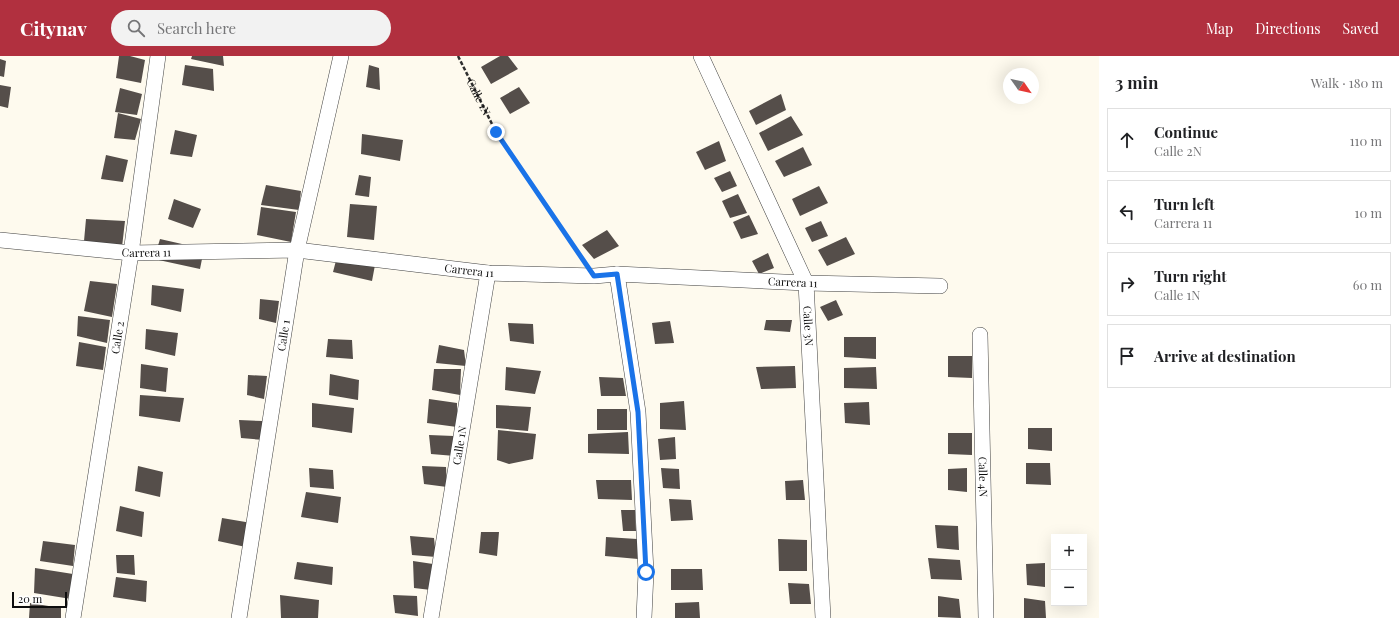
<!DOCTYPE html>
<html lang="en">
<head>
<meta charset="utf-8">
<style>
	:root { --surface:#fff; --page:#f2f2f2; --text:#202124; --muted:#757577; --line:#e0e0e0; --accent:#b1303f }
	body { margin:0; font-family:"Playfair Display",serif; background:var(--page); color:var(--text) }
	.controls { position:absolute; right:12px; bottom:12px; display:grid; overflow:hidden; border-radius:0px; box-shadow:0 4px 16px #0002 }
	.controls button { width:36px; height:36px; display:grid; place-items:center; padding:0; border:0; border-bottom:1px solid var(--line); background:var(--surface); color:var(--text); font:20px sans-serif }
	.compass { position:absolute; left:1003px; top:12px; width:36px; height:36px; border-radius:50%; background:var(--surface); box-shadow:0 4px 16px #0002; rotate:124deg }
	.scale { position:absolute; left:12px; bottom:10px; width:55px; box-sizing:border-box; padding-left:4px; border:2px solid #0d0d0d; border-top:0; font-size:11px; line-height:14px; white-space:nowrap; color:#0d0d0d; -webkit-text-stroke:3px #fff; paint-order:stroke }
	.stop { position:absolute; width:12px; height:12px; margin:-9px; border:3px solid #1a73e8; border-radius:50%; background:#fff }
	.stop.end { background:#1a73e8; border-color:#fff; box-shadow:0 1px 4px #0008 }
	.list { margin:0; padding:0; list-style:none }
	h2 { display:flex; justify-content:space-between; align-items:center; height:52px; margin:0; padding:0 16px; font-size:17px }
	h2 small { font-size:13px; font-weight:400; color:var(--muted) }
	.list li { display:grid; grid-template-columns:26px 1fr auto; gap:12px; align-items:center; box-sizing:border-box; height:64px; margin:0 8px 8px; padding:0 8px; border:1px solid var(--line); border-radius:0px }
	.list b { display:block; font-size:15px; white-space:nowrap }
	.list p { margin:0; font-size:13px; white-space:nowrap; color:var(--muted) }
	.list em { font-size:13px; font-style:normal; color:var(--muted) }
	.icon { flex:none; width:22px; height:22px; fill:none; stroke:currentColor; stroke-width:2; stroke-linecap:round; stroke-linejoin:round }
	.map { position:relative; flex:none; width:1099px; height:562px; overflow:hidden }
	header { display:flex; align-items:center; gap:24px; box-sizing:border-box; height:56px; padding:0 20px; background:var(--accent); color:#fff }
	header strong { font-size:19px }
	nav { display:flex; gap:22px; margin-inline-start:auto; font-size:14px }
	.search { width:280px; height:36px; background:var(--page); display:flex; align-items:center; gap:10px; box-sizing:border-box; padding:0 14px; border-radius:22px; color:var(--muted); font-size:15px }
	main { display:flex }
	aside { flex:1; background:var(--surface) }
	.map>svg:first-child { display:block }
	.building { fill:#554e4a }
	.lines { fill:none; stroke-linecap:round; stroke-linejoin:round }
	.minor-casing { stroke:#404040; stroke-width:16 }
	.path { stroke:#2f2f2f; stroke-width:2.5; stroke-dasharray:4 2; stroke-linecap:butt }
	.minor { stroke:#fff; stroke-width:15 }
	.route { stroke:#1a73e8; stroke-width:5 }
	.labels { text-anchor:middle; stroke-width:4; stroke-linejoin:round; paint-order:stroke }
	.street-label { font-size:11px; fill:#0d0d0d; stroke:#fff }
</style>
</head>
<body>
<header>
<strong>Citynav</strong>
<div class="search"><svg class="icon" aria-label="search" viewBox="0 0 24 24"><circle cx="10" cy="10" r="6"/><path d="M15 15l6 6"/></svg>Search here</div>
<nav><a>Map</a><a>Directions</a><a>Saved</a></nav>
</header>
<main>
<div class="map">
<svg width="1099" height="562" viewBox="0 0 1099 562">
	<rect width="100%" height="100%" fill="#fefaee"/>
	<path class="building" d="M 119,0 L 130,0 L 145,4 L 141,27 L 116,22 Z
		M 192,0 L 223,0 L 224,10 L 191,3 Z
		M 500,0 L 508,0 L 518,13 L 491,28 L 481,11 Z
		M 0,3 L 6,5 L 4,21 L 0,20 Z
		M 185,9 L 213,13 L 214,35 L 182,29 Z
		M 369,9 L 379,12 L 380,34 L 366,31 Z
		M 0,29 L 11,31 L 8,52 L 0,50 Z
		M 519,31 L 530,47 L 510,58 L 500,42 Z
		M 120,32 L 142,38 L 137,59 L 115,56 Z
		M 781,38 L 786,54 L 756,69 L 749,55 Z
		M 118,57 L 141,63 L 135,84 L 114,82 Z
		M 791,60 L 803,79 L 768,95 L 759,77 Z
		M 175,74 L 197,79 L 192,101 L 170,98 Z
		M 362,78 L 403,84 L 400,105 L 361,98 Z
		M 719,85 L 726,105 L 705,114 L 696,96 Z
		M 803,91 L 812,109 L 784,121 L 775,105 Z
		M 106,99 L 128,104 L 123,126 L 101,123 Z
		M 730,115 L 737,130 L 722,136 L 714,122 Z
		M 359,119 L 371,121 L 369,141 L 355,139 Z
		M 266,129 L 301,135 L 299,154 L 261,149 Z
		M 819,130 L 828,147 L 800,160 L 792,143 Z
		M 738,138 L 747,157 L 730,162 L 722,145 Z
		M 174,143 L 201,153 L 193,172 L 168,163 Z
		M 350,148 L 377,150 L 374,184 L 347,181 Z
		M 261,151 L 296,156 L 291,186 L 257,179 Z
		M 749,159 L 758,178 L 741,183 L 733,166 Z
		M 86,163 L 125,165 L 122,191 L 84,185 Z
		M 821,165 L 828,180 L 812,186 L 805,172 Z
		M 607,174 L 619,190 L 594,203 L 582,189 Z
		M 846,181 L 855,198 L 827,210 L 818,194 Z
		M 160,183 L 204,193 L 200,213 L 154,203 Z
		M 338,197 L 375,209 L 372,225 L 333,216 Z
		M 768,197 L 774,212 L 759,218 L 752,205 Z
		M 90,225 L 117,228 L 112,261 L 84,255 Z
		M 152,229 L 184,233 L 181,256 L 151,249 Z
		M 260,243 L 279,245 L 276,267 L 259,263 Z
		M 836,244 L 843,259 L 828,265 L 820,251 Z
		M 78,260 L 110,264 L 107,287 L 77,280 Z
		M 766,264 L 792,264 L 790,276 L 764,274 Z
		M 670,265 L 674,287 L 655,288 L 652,267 Z
		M 508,267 L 533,268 L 534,288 L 510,285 Z
		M 146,273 L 178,277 L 175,300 L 145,293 Z
		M 844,281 L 876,281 L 876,303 L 844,301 Z
		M 328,283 L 352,284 L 353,303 L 326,301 Z
		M 79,286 L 106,291 L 103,314 L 76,310 Z
		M 439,289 L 464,294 L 466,310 L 436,307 Z
		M 948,300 L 972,300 L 972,322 L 948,321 Z
		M 141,308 L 168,312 L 166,336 L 140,332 Z
		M 795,310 L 796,332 L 761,333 L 756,311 Z
		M 506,311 L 541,315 L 535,338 L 505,334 Z
		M 876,311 L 877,333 L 844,332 L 844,312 Z
		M 434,313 L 461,313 L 460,339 L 432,334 Z
		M 330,318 L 359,324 L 358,344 L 329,339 Z
		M 248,319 L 267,320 L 264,343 L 247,339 Z
		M 599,321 L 623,322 L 626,340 L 601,340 Z
		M 140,339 L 184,342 L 180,366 L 139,360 Z
		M 429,343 L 457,347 L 457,371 L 427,367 Z
		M 684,345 L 686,374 L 660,373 L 660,347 Z
		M 869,346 L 870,369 L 845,367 L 844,347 Z
		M 312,347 L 354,352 L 352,377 L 312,371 Z
		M 496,349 L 531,351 L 528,375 L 496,372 Z
		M 597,353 L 627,353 L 627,374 L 597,374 Z
		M 239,364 L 263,365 L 264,384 L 241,382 Z
		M 1028,372 L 1052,372 L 1052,395 L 1028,393 Z
		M 498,374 L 536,378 L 533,403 L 509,408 L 497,404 Z
		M 628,376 L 629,398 L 588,397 L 588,378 Z
		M 948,377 L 972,377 L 972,399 L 948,398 Z
		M 429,379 L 454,380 L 455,400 L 431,398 Z
		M 675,381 L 676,403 L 660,404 L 658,383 Z
		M 1026,407 L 1050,407 L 1051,429 L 1026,428 Z
		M 138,410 L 163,416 L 160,441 L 135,435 Z
		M 422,410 L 446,411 L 447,431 L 424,428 Z
		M 309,412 L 333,414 L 334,433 L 310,431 Z
		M 661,412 L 679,413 L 680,433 L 663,432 Z
		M 967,412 L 967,436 L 948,434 L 948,413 Z
		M 596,424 L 631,424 L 632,444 L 598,443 Z
		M 803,424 L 805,444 L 786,444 L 785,425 Z
		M 306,436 L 341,441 L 338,467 L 301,461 Z
		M 669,443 L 691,444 L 693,464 L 671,465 Z
		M 120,450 L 144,456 L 142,481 L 116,475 Z
		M 621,454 L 635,454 L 636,475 L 623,475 Z
		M 222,462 L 258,468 L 255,493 L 218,485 Z
		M 935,469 L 958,470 L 959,494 L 937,492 Z
		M 481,476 L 499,476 L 497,500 L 479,497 Z
		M 410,480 L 434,482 L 436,501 L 412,499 Z
		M 606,481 L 637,483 L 638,503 L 605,500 Z
		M 778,483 L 807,484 L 807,515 L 779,515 Z
		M 43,485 L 75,489 L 73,510 L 40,505 Z
		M 116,499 L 134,499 L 135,519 L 117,517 Z
		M 928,502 L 960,504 L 962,524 L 931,523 Z
		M 413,505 L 433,508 L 431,534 L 414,532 Z
		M 297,506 L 333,511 L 332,529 L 294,523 Z
		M 1045,507 L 1045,531 L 1027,529 L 1026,508 Z
		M 35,512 L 73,518 L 71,543 L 34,537 Z
		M 671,513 L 702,513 L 703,534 L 671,534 Z
		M 116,521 L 147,525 L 146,546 L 113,541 Z
		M 788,527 L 809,528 L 811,548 L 790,548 Z
		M 280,539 L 319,544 L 318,562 L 281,562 Z
		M 393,539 L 417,540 L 418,560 L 395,557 Z
		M 938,540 L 959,543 L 961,562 L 938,561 Z
		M 1024,542 L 1045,545 L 1046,562 L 1024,562 Z
		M 699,546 L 700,562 L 675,562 L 675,547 Z
		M 30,547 L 61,552 L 61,562 L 29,562 Z"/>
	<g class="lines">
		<defs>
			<g id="minor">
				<path id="s2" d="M 701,0 L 806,227 L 823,562"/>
				<path id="s3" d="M 0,184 L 131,197 L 297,194 L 488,217 L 594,220 L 617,218 L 806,227 L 940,230"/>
				<path d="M 617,218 L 638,356 L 646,516 L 644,562"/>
				<path id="s4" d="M 980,279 L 986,562"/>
				<path id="s5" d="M 73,562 L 131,197 L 158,0"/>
				<path id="s6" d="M 239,562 L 297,194 L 341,0"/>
				<path id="s7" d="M 431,562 L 488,217"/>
			</g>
		</defs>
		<use href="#minor" class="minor-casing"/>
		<path class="path" id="s1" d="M 458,0 L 496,76 L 582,202"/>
		<use href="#minor" class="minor"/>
	</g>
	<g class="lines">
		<path class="route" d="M 496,76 L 594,220 L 617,218 L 638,356 L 646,516"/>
	</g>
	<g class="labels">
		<g class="street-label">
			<text dy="4" stroke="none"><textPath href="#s1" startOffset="46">Calle 1N</textPath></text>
			<text dy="4" stroke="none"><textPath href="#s3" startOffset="147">Carrera 11</textPath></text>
			<text dy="4" stroke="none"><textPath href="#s3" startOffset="471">Carrera 11</textPath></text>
			<text dy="4" stroke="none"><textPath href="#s3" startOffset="795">Carrera 11</textPath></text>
			<text dy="4" stroke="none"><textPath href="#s2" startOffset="293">Calle 3N</textPath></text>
			<text dy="4" stroke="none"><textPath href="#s6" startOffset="286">Calle 1</textPath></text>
			<text dy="4" stroke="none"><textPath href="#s5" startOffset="284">Calle 2</textPath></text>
			<text dy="4" stroke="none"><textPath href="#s7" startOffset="175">Calle 1N</textPath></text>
			<text dy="4" stroke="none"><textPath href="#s4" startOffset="142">Calle 4N</textPath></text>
		</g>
	</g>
</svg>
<div class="controls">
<button>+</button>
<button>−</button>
</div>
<svg class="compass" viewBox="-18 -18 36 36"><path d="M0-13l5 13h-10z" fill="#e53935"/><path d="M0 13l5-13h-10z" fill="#757577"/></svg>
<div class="scale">20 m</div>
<div class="stop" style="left:646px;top:516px"></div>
<div class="stop end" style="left:496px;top:76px"></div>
</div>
<aside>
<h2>3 min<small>Walk · 180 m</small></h2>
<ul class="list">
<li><svg class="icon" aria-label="ahead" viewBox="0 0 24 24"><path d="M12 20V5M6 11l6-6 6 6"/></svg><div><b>Continue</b><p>Calle 2N</p></div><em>110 m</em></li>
<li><svg class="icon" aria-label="left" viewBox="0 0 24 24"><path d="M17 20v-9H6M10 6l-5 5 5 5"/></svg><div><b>Turn left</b><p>Carrera 11</p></div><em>10 m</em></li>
<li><svg class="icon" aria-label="right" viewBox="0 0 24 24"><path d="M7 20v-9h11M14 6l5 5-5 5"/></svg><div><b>Turn right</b><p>Calle 1N</p></div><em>60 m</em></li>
<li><svg class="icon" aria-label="arrive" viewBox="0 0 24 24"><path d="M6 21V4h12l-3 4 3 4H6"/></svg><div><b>Arrive at destination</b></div></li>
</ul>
</aside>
</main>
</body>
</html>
